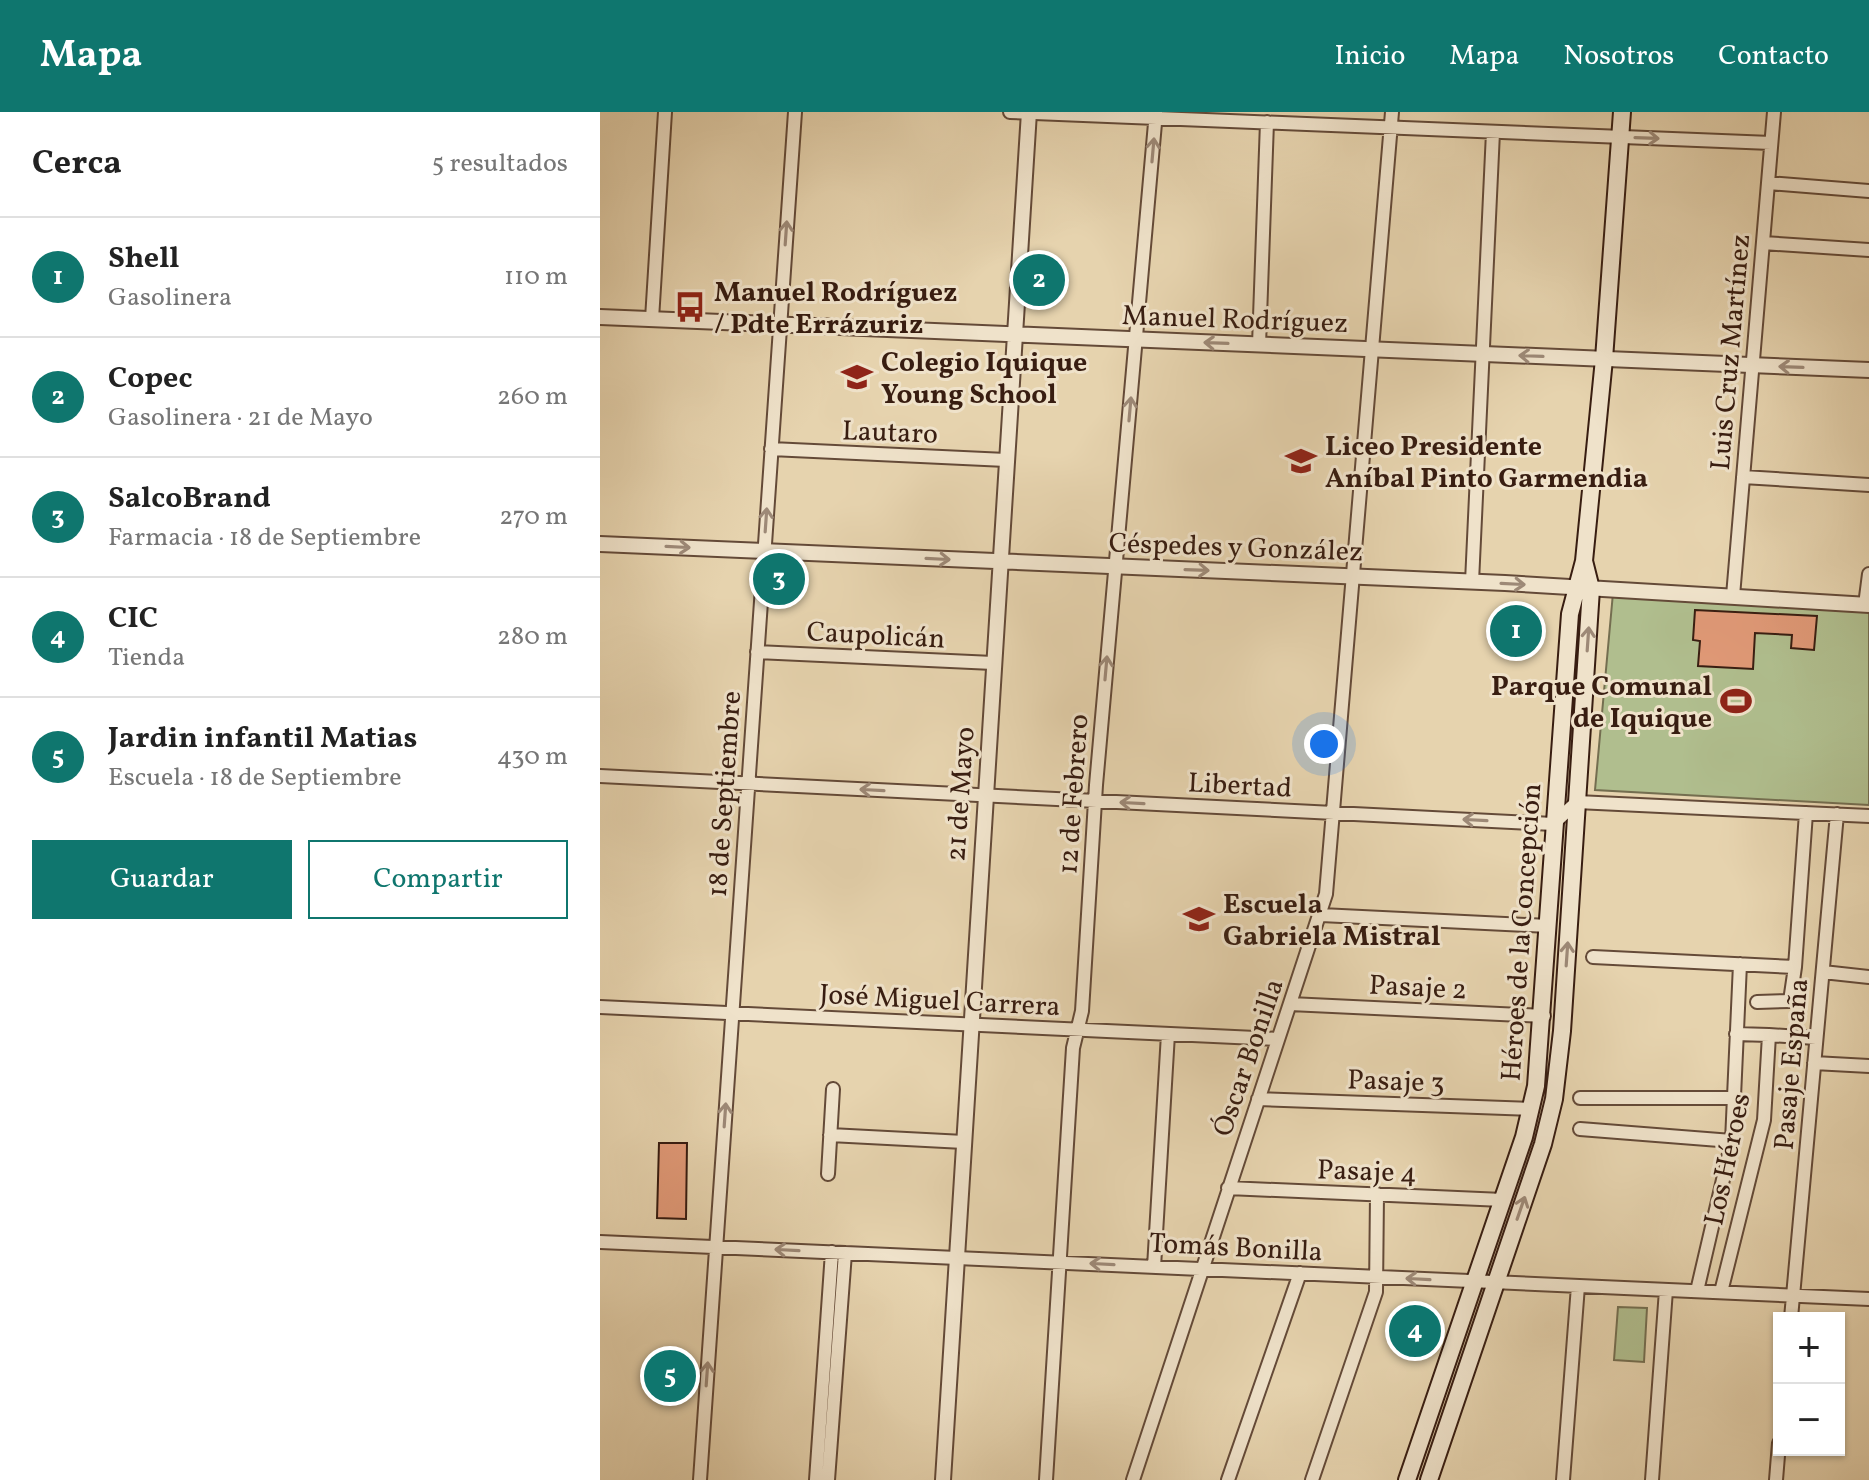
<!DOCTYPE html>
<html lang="es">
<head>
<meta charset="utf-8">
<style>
	:root { --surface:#fff; --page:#f2f2f2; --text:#222; --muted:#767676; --line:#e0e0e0; --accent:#0f766e }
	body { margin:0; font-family:Vollkorn,serif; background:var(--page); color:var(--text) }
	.controls { position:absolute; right:24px; bottom:24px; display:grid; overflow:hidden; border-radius:0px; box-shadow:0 2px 6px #0004 }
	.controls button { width:72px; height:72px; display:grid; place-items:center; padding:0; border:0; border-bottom:2px solid var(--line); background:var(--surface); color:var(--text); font:40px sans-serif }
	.you { position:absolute; left:724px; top:632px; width:28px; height:28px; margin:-20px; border:6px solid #fff; border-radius:50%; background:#1a73e8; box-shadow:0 0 0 12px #1a73e833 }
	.badge { display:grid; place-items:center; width:52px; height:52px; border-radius:50%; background:var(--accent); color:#fff; font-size:26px; font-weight:700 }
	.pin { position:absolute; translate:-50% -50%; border:4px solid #fff; box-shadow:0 2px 8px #0006 }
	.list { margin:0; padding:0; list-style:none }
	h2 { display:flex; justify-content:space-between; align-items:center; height:104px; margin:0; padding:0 32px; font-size:34px }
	h2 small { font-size:26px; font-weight:400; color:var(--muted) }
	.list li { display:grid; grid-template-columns:52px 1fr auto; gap:24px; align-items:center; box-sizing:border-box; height:120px; padding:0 32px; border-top:2px solid var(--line) }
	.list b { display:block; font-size:30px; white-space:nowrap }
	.list p { margin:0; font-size:26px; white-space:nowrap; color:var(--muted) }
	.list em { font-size:26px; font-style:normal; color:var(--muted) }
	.actions { display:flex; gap:16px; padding:24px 32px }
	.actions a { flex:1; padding:18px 0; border:2px solid var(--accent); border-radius:0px; text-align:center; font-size:28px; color:var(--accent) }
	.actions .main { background:var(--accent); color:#fff }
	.map { position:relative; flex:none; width:1269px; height:1368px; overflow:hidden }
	header { display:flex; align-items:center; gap:48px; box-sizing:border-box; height:112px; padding:0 40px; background:var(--accent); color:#fff }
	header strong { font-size:38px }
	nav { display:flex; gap:44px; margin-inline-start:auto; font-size:28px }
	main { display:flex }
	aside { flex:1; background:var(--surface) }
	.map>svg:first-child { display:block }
	.green { fill:#b0be8e; stroke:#746e50; stroke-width:2 }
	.building { fill:#e09977; stroke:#381d11; stroke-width:2 }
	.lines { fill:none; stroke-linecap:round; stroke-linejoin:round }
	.minor-casing { stroke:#644a38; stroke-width:16 }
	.tertiary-casing { stroke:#644a38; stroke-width:18 }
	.secondary-casing { stroke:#381d11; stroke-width:20 }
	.minor { stroke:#efe2ca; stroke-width:12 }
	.tertiary { stroke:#efe2ca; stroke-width:14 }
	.secondary { stroke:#efe2ca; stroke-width:16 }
	.oneway { stroke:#9d8977 }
	.labels { text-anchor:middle; stroke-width:6; stroke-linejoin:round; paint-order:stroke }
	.poi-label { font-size:28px; font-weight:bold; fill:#381d11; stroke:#efe2ca; text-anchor:start }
	.street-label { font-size:28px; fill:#381d11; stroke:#efe2ca }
</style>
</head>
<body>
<header>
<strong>Mapa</strong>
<nav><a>Inicio</a><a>Mapa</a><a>Nosotros</a><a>Contacto</a></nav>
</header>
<main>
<aside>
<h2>Cerca<small>5 resultados</small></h2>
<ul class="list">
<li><span class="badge">1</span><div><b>Shell</b><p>Gasolinera</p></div><em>110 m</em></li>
<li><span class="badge">2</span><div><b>Copec</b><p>Gasolinera · 21 de Mayo</p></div><em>260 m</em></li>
<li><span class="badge">3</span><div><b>SalcoBrand</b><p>Farmacia · 18 de Septiembre</p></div><em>270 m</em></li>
<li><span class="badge">4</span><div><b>CIC</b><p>Tienda</p></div><em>280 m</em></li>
<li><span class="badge">5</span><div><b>Jardin infantil Matias</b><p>Escuela · 18 de Septiembre</p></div><em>430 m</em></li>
</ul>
<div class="actions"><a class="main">Guardar</a><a>Compartir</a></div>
</aside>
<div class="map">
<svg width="1269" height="1368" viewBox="0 0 1269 1368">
	<rect width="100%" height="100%" fill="#e6d3ae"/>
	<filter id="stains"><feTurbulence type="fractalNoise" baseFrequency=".0025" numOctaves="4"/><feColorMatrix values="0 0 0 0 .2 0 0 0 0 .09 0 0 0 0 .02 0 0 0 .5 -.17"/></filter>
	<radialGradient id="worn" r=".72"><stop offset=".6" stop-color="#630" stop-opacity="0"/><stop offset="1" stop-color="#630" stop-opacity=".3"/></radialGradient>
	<path class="green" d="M 1013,481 L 1269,500 L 1269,693 L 995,678 Z
		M 1018,1195 L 1047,1196 L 1044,1250 L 1014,1248 Z"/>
	<path class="building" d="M 1095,498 L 1217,504 L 1214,538 L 1191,536 L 1192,523 L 1155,521 L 1153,557 L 1098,554 L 1100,529 L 1093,528 Z
		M 59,1031 L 87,1031 L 86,1107 L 57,1106 Z"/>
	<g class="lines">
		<defs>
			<path id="minor" d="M 410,0 L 1171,31
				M 1168,71 L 1269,79
				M 1163,131 L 1269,138
				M 52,207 L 65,0
				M 659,233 L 667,10
				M 171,337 L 406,348
				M 1143,365 L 1269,373
				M 872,470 L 893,20
				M 1133,484 L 1174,0
				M 1265,493 L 1269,462
				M 157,540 L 393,551
				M 0,664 L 953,712 L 977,690 L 1269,704
				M 721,803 L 948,814
				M 993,845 L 1195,855 L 1206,701
				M 1223,860 L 1269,865
				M 1157,890 L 1190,889 L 1195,855
				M 690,892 L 944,904
				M 0,895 L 678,927
				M 1136,922 L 1169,923
				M 1214,951 L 1269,954
				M 980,986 L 1135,986
				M 658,987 L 932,997
				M 980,1017 L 1132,1029
				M 230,1023 L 364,1030
				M 228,1062 L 233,977
				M 628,1076 L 903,1088
				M 0,1130 L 1269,1187
				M 554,1155 L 568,922
				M 1097,1179 L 1132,1029 L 1140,852
				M 1121,1180 L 1164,1008 L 1169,923 L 1216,926
				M 1191,1206 L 1237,702
				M 100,1368 L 195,0
				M 216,1368 L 232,1140
				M 228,1368 L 245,1141
				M 446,1368 L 473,936 L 482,899 L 496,673 L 556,0
				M 533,1368 L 726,782 L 792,0
				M 628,1368 L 700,1161
				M 712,1368 L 776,1180 L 777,1082
				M 963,1368 L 978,1174
				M 1052,1368 L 1066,1178
				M 1176,1368 L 1179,1331"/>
			<path id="tertiary" d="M 0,205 L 1269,258
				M 0,432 L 905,471 L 1269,493
				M 343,1368 L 429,0"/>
			<path id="secondary" d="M 807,1368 L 924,1025 L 936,974 L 970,502 L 984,449 L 1004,247 L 1022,0
				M 829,1368 L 943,1032 L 954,987 L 962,919 L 991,477 L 984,449"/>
		</defs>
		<use href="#minor" class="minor-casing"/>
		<use href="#tertiary" class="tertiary-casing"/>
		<use href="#secondary" class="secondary-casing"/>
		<use href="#minor" class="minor"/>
		<use href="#tertiary" class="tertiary"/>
		<use href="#secondary" class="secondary"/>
	</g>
	<defs><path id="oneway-shaft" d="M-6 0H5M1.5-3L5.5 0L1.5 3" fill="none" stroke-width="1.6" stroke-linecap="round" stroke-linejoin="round" transform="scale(2)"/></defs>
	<g class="oneway">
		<use href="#oneway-shaft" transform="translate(1047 26) rotate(2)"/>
		<use href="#oneway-shaft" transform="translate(553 38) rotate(-85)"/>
		<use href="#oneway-shaft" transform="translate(186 121) rotate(-86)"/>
		<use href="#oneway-shaft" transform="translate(616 231) rotate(-178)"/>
		<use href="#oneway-shaft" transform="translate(931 244) rotate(-178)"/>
		<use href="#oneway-shaft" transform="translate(1191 255) rotate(-178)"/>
		<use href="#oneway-shaft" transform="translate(530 297) rotate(-85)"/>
		<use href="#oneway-shaft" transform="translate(166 408) rotate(-86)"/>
		<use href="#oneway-shaft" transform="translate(78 435) rotate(3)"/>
		<use href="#oneway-shaft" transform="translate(338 447) rotate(3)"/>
		<use href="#oneway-shaft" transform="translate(597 458) rotate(2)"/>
		<use href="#oneway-shaft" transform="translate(913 472) rotate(3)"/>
		<use href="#oneway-shaft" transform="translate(988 527) rotate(-86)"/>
		<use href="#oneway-shaft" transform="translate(506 556) rotate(-85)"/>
		<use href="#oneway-shaft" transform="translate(272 678) rotate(-177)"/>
		<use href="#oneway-shaft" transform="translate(532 691) rotate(-177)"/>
		<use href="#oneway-shaft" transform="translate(875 708) rotate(-177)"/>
		<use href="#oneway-shaft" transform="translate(967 842) rotate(-86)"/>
		<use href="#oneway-shaft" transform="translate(125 1003) rotate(-86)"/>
		<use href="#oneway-shaft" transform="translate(921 1096) rotate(-71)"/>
		<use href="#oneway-shaft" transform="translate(187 1138) rotate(-177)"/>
		<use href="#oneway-shaft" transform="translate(502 1152) rotate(-177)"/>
		<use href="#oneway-shaft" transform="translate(818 1167) rotate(-177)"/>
		<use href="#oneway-shaft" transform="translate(107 1262) rotate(-86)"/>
	</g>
	<defs>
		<symbol id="bus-bare" viewBox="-9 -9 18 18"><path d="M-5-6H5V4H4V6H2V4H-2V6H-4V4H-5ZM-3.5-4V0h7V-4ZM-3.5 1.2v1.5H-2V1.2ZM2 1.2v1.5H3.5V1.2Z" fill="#8f2418" stroke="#efe2ca" stroke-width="2.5" paint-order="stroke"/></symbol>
		<symbol id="school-bare" viewBox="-9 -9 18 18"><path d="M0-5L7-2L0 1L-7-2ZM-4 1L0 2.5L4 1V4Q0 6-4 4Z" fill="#8f2418" stroke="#efe2ca" stroke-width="2.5" paint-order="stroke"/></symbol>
		<symbol id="stadium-bare" viewBox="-9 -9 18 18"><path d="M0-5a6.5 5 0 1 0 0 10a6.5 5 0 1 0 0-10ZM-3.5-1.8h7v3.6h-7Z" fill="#8f2418" stroke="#efe2ca" stroke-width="2.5" paint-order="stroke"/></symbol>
	</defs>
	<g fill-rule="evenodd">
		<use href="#bus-bare" x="68" y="173" width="44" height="44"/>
		<use href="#school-bare" x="235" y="243" width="44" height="44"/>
		<use href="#school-bare" x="679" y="327" width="44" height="44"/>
		<use href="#stadium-bare" x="1114" y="567" width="44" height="44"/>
		<use href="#school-bare" x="577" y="785" width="44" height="44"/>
	</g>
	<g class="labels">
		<g class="poi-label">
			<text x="114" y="189">Manuel Rodríguez<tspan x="114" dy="32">/ Pdte Errázuriz</tspan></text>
			<text x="281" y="259">Colegio Iquique<tspan x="281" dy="32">Young School</tspan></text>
			<text x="725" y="343">Liceo Presidente<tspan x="725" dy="32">Aníbal Pinto Garmendia</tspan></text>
			<text x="1112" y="583" text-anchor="end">Parque Comunal<tspan x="1112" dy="32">de Iquique</tspan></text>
			<text x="623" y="801">Escuela<tspan x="623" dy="32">Gabriela Mistral</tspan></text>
		</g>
		<g class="street-label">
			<text transform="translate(635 206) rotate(2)" y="10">Manuel Rodríguez</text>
			<text transform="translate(1129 240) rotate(-85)" y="10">Luis Cruz Martínez</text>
			<text transform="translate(290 319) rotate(2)" y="10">Lautaro</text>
			<text transform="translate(636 434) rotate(2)" y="10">Céspedes y González</text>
			<text transform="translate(276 522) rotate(3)" y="10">Caupolicán</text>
			<text transform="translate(640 672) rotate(3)" y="10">Libertad</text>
			<text transform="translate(123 682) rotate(-86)" y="10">18 de Septiembre</text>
			<text transform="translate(359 682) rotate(-86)" y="10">21 de Mayo</text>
			<text transform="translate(472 682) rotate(-86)" y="10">12 de Febrero</text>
			<text transform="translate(920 820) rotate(-86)" y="10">Héroes de la Concepción</text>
			<text transform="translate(818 874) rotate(3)" y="10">Pasaje 2</text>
			<text transform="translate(340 887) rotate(3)" y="10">José Miguel Carrera</text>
			<text transform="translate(647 945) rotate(-71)" y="10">Óscar Bonilla</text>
			<text transform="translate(1190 952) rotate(-85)" y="10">Pasaje España</text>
			<text transform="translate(796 968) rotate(2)" y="10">Pasaje 3</text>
			<text transform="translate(1126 1047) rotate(-78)" y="10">Los Héroes</text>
			<text transform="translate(767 1058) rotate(2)" y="10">Pasaje 4</text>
			<text transform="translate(636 1134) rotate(3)" y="10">Tomás Bonilla</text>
		</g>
	</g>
	<rect width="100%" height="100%" filter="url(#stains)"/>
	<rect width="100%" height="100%" fill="url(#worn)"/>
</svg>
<div class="controls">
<button>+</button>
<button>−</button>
</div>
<div class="you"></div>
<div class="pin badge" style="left:916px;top:519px">1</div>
<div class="pin badge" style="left:439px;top:168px">2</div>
<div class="pin badge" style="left:179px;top:467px">3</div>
<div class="pin badge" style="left:815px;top:1219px">4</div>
<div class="pin badge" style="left:70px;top:1264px">5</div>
</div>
</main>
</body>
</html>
